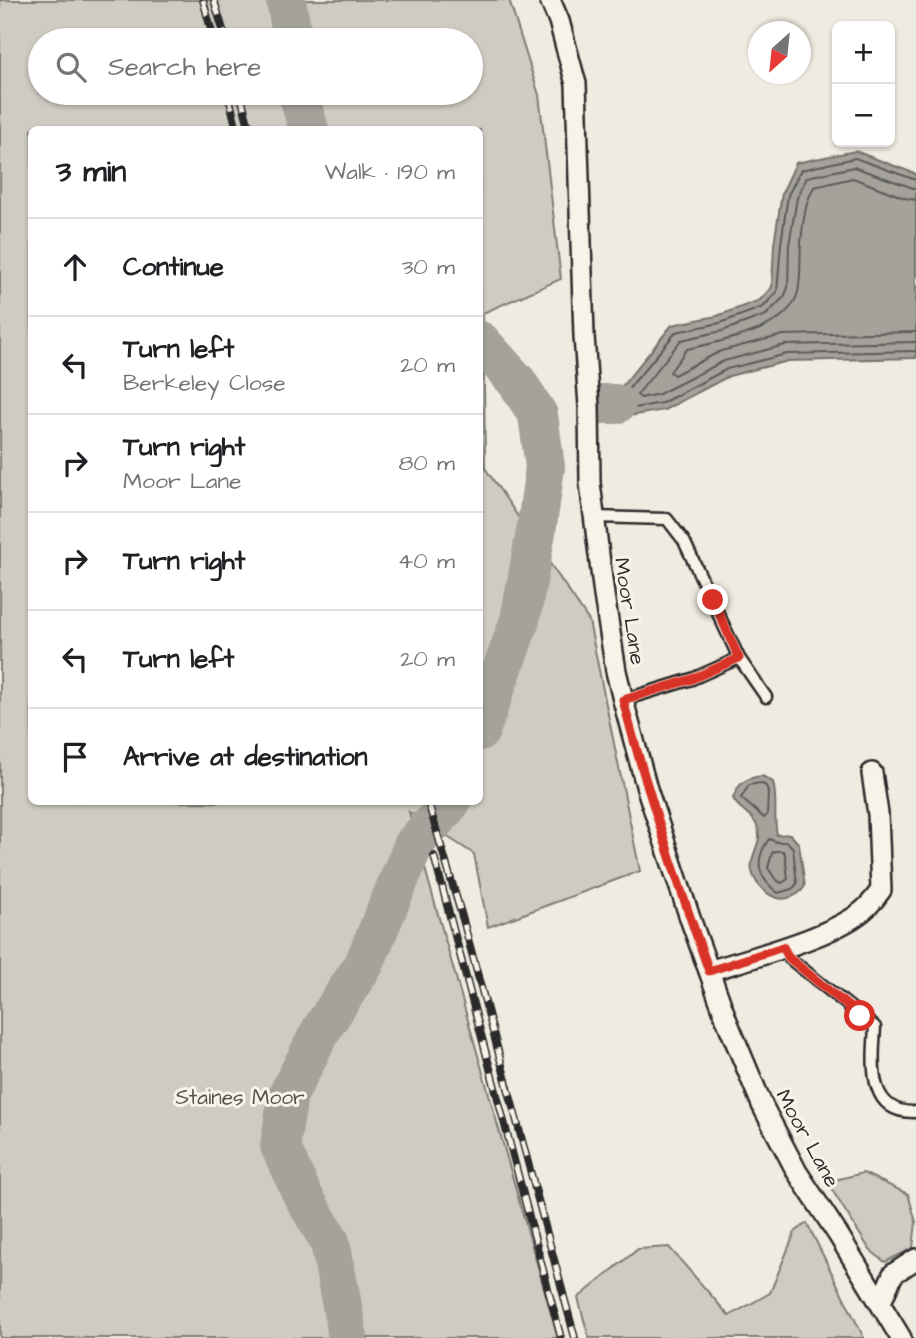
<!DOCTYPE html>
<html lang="en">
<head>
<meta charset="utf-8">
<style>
	:root { --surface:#fff; --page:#f2f2f2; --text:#202124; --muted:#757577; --line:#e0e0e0 }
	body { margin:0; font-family:"Architects Daughter",sans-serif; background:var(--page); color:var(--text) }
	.controls { position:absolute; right:21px; top:21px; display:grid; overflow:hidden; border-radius:10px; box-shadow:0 2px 5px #0004 }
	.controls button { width:63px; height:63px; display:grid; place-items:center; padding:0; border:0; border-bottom:2px solid var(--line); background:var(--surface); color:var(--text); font:35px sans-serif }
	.compass { position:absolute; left:748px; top:21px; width:63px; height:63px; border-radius:50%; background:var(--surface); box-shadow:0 2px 5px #0004; rotate:207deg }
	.stop { position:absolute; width:21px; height:21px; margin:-16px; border:5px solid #d93025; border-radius:50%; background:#fff }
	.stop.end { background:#d93025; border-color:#fff; box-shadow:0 2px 7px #0008 }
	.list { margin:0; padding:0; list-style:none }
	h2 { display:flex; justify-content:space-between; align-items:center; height:91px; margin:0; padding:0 28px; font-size:30px }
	h2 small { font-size:23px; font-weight:400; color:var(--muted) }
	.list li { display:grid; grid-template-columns:46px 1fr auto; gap:21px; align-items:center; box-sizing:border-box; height:98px; padding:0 28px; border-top:2px solid var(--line) }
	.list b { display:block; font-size:26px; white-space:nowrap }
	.list p { margin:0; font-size:23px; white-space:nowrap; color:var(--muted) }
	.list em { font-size:23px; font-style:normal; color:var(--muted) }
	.icon { flex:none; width:38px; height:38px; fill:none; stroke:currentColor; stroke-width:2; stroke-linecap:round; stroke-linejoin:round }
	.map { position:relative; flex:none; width:916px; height:1338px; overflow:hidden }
	.search { position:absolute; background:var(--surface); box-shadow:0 2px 5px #0004; left:28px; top:28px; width:455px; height:77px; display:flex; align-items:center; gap:18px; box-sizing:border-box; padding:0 24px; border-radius:38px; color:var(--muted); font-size:26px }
	.panel { position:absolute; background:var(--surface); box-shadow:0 2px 5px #0004; left:28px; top:126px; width:455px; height:679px; border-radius:10px }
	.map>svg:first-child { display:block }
	.green { fill:#cfcbc2; stroke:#7d7b76; stroke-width:2; fill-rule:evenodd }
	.water { fill:#a4a29a; stroke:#74726e; stroke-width:2 }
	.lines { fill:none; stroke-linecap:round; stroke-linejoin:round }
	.shore { stroke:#5b5b57; stroke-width:2 }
	.river { stroke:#a4a29a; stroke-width:40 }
	.lane-casing { stroke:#2b2b2b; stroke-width:15 }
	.street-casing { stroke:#2b2b2b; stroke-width:24 }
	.lane { stroke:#f7f3e8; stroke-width:10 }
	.street { stroke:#f7f3e8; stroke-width:19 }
	.rail-casing { stroke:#2b2b2b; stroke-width:8 }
	.rail { stroke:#f7f3e8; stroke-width:5; stroke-dasharray:16; stroke-linecap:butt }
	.route { stroke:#d93025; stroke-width:9 }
	.labels { text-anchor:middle; stroke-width:6; stroke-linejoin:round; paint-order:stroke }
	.street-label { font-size:21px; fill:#2b2b2b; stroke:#f7f3e8 }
	.park-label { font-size:21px; fill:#545351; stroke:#f7f3e8 }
</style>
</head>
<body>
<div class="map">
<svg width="916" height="1338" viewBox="0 0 916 1338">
	<rect width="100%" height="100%" fill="#efebe0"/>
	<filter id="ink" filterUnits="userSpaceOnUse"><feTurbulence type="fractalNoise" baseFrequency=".0143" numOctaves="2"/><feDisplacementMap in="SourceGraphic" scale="14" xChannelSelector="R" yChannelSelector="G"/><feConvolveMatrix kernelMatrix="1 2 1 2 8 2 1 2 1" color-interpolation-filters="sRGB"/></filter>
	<g filter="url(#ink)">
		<path class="green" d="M 0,0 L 509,0 L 539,95 L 561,279 L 483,313 L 485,468 L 589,621 L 640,871 L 488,927 L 474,854 L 409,812 L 558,1338 L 0,1338 ZM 40,40 L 471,40 L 471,93 L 40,93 ZM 32,130 L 480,130 L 480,802 L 32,802 Z
			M 863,1173 L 908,1194 L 916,1222 L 913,1248 L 885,1262 L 870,1250 L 827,1182 Z
			M 807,1223 L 864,1338 L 589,1338 L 578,1298 L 638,1249 L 669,1247 L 729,1316 L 770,1293 L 795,1232 Z"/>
		<path class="water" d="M 855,151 L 916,174 L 916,358 L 788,361 L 729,376 L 664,410 L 623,417 L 616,404 L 619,390 L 672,325 L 717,316 L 760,300 L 772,287 L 774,244 L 782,193 L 796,163 Z
			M 762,776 L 773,782 C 778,799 773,817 777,835 L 790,834 L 799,844 L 805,886 C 801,893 796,896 788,898 C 770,903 748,880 752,862 C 754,848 763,840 757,826 C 752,813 738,810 733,798 C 739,782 746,778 762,776 Z"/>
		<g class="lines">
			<path class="shore" d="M 916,180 L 855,158 L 801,170 L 788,195 L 781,244 L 777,292 L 763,307 L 720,323 L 676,332 L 626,392 L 624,403 L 629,409 L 662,403 L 727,369 L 787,354 L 916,351
				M 916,189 L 854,167 L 807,177 L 797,198 L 789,245 L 788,288 L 784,297 L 766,315 L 722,331 L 681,340 L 637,395 L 641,398 L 659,394 L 724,361 L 785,345 L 916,342
				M 916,200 L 905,198 L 853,178 L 814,187 C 806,201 804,216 802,233 C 799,252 802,274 798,292 C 788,332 720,341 687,349 L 670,372 L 674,375 L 721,351 L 783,335 L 916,332
				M 760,783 L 766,786 L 768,792 L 767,815 L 764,818 L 741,798 L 749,785 Z
				M 769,839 L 777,842 L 787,842 L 793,848 L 797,884 L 792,889 L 778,893 C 757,877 754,860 769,839 Z
				M 776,851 L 783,851 L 785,854 L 788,879 L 782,883 L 776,880 L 768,868 L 772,853 Z"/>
			<path class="river" d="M 286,0 L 293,40
				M 298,93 L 309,130
				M 480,341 L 517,382 L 538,415 L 545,467 L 536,532 L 520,620 L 480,731
				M 601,404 L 616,404
				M 348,1338 L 330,1242 L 302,1194 L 280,1146 L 288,1095 L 321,1030 L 364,964 L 414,844 L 451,802"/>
			<defs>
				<path id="lane" d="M 594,517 L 667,519 L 684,541 L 739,658 L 766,697
					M 623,700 L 692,679 L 739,658
					M 783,948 L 789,958 L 875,1027 C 873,1061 866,1114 916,1112"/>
				<path id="street" d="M 550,0 L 559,21 L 576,84 L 584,336 L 589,406 L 590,483 L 604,595 L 616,671 L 623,700 L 647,789 L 691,921 L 727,1021 L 763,1107 L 797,1172 L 839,1236 L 901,1338
					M 709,971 C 750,958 838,936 867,907 C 872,902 877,896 881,890 L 878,814 L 872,773
					M 881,1302 L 893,1274 L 916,1259"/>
			</defs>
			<use href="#lane" class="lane-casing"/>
			<use href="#street" class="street-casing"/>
			<use href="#lane" class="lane"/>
			<use href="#street" class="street"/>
			<defs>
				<path id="rail" d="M 203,0 L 214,40
					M 214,0 L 226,40
					M 228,93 L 237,130
					M 240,93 L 250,130
					M 428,802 L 463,920 L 575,1338
					M 434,856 L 561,1338"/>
			</defs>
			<use href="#rail" class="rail-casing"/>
			<use href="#rail" class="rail"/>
		</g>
	</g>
	<g class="lines" filter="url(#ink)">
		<path class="route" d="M 713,600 L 739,658 L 692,679 L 623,700 C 647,792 677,881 709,971 L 783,947 L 789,958 L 860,1016"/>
	</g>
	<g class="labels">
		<g class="street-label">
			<text transform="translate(630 611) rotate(81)" y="7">Moor Lane</text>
			<text transform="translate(808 1138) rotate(61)" y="7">Moor Lane</text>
		</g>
		<g class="park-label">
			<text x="240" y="1104">Staines Moor</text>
		</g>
	</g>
</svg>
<div class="controls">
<button>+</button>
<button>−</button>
</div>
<svg class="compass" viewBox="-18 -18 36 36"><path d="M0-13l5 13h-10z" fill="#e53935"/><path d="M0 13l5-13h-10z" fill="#757577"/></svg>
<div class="stop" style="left:860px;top:1016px"></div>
<div class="stop end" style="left:713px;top:600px"></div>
<div class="search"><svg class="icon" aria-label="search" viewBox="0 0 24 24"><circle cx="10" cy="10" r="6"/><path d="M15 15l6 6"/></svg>Search here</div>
<section class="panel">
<h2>3 min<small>Walk · 190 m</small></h2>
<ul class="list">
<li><svg class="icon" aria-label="ahead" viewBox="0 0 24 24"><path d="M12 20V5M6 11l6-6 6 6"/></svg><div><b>Continue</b></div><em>30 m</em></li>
<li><svg class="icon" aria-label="left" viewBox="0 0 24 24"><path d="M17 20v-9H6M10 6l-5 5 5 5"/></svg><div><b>Turn left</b><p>Berkeley Close</p></div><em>20 m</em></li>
<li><svg class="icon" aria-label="right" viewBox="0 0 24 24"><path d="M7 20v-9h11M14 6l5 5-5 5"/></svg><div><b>Turn right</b><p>Moor Lane</p></div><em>80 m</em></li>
<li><svg class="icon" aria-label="right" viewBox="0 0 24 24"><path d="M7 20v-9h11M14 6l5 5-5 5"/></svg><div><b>Turn right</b></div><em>40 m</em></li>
<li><svg class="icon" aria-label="left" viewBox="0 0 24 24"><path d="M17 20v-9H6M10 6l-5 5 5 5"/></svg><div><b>Turn left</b></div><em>20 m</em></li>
<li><svg class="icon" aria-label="arrive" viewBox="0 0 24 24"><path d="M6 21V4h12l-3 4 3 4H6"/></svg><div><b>Arrive at destination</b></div></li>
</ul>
</section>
</div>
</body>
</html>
